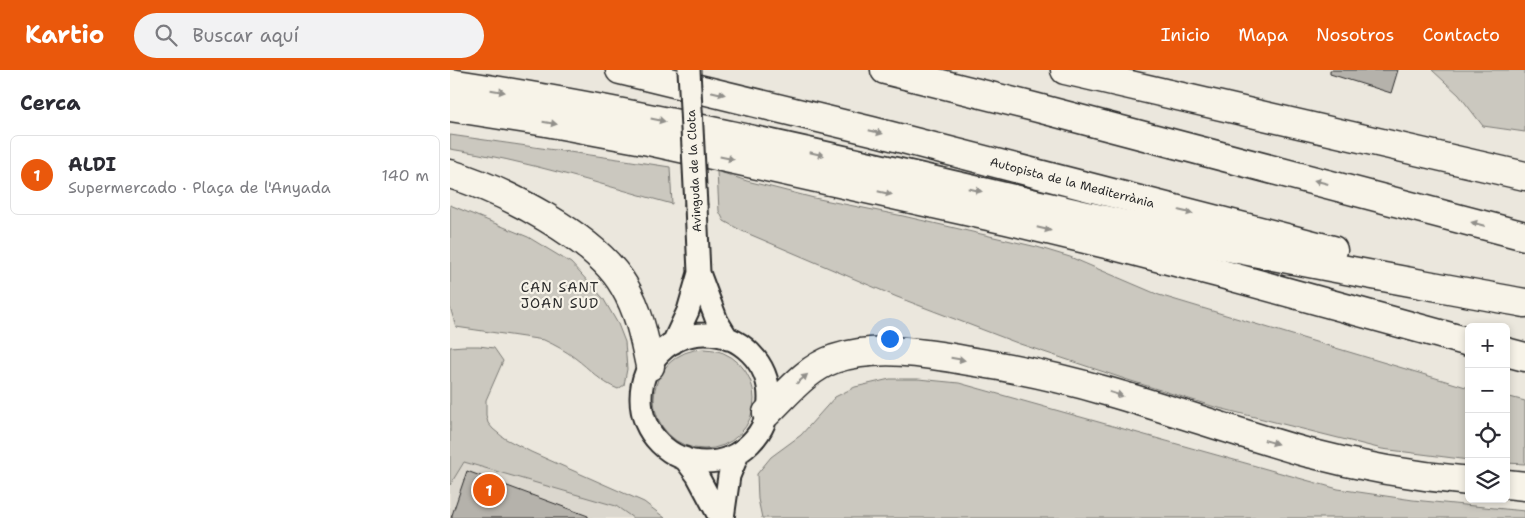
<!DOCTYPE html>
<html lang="es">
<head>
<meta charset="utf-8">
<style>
	:root { --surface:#fff; --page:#f2f2f3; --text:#2b2b33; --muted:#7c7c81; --line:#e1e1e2; --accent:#ea580c }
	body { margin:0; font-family:"Shantell Sans",sans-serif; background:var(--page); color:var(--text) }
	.controls { position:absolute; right:15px; bottom:15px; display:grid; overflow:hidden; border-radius:8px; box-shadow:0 2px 8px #0003 }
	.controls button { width:45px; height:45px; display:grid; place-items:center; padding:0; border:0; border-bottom:1px solid var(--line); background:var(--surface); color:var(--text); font:25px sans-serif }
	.you { position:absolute; left:439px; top:268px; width:18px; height:18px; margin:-12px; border:4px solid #fff; border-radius:50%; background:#1a73e8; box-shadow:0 0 0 8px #1a73e833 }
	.badge { display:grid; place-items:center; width:32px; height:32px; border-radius:50%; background:var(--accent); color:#fff; font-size:16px; font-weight:700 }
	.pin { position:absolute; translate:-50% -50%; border:2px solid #fff; box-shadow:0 1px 5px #0006 }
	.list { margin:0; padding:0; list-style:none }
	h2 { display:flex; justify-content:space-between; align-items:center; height:65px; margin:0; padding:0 20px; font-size:21px }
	h2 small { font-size:16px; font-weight:400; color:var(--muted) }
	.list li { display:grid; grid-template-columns:32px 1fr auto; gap:15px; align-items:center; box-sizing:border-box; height:80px; margin:0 10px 10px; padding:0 10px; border:1px solid var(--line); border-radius:8px }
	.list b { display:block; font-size:19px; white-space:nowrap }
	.list p { margin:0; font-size:16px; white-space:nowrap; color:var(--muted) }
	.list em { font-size:16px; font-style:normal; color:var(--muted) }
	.icon { flex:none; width:28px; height:28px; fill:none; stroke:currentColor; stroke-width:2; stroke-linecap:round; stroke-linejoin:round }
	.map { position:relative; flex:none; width:1075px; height:448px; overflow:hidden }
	header { display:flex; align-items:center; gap:30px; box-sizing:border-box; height:70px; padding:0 25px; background:var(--accent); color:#fff }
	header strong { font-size:24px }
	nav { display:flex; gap:28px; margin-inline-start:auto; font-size:18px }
	.search { width:350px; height:45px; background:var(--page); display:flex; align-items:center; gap:12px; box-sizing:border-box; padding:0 18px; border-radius:28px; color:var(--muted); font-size:19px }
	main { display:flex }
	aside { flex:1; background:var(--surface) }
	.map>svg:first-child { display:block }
	.built { fill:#dbd7ce }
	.green { fill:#cbc8bf; stroke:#7b7a75 }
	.building { fill:#b5b2ab; stroke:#2b2b2b }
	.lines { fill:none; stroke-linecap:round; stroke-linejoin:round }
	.tertiary-casing { stroke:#2b2b2b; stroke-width:25 }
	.trunk-casing { stroke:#2b2b2b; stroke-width:31 }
	.motorway-casing { stroke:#2b2b2b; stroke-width:31 }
	.tertiary { stroke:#f7f3e8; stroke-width:21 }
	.trunk { stroke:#f7f3e8; stroke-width:28 }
	.motorway { stroke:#f7f3e8; stroke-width:28 }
	.tertiary-bridge-casing { stroke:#2b2b2b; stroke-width:25; stroke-linecap:butt }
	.tertiary-bridge { stroke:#f7f3e8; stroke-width:21 }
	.oneway { fill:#918f8a }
	.labels { text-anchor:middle; stroke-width:4.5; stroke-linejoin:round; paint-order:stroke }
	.street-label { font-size:12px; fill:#2b2b2b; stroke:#f7f3e8 }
	.neighbourhood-label { font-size:14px; letter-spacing:1px; fill:#2b2b2b; stroke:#f7f3e8 }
</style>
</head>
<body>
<header>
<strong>Kartio</strong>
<div class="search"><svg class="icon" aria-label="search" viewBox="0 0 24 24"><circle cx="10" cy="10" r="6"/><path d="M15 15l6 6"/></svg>Buscar aquí</div>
<nav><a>Inicio</a><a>Mapa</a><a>Nosotros</a><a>Contacto</a></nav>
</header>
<main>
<aside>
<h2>Cerca<small></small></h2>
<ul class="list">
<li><span class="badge">1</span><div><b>ALDI</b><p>Supermercado · Plaça de l'Anyada</p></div><em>140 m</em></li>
</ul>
</aside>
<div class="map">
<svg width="1075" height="448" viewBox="0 0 1075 448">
	<rect width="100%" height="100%" fill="#ebe7dd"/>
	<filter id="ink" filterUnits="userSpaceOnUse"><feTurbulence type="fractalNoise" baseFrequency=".02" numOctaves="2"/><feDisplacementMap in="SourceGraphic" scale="10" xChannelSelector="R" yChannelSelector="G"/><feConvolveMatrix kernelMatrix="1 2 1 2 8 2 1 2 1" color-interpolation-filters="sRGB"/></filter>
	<g filter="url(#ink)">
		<path class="built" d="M 14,392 L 166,436 L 183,448 L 0,448 L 0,415 Z"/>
		<path class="green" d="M 982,0 L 1075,0 L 1075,62 L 1033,56 L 1009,25 Z
			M 0,65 L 175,90 L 220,97 L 222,134 C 149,114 75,90 0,79 Z
			M 267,101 L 297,111 L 364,128 L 453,146 L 587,177 L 620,187 L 709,225 L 1019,318 L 1019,390 L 932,379 L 765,337 L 678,310 L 570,274 L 447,227 L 292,161 L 274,151 L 269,141 Z
			M 0,135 L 78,167 L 121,193 L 153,228 L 168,254 L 175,272 L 177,299 L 174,315 L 168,319 C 150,312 140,299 125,288 C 116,281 105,275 94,270 L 6,257 L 0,237 Z
			M 14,276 L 29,276 L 44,278 L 53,291 L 36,330 L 36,345 L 38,353 L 43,359 L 54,368 L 81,382 L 194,432 L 215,448 L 183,448 L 166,436 L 14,392 L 0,415 L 0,277 Z
			M204 329a50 50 0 1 1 100 0a50 50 0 1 1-100 0Z
			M 440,309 L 468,309 L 509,313 L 888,419 L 963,430 L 1075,441 L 1075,448 L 312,448 L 308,429 L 307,404 L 321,387 L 351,365 L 385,327 L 405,317 Z
			M 1056,326 L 1075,331 L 1075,394 L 1056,393 Z"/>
		<path class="building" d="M 880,0 L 948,0 L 941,23 L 880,4 Z
			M 17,401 L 138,446 L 138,448 L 1,448 Z"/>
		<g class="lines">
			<defs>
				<path id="tertiary" d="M 249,203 L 267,251 L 278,269
					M191 328a64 64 0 1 1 128 0a64 64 0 1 1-128 0Z
					M 223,273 L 238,241 L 249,203 L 246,136
					M 234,388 L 247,405 L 270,448
					M 273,448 L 279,406 L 289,382"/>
				<path id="trunk" d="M 615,0 L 1075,106
					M 0,37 L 96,52 L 199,71 L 557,150 L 664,176 L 768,203 L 1019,272
					M 0,104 C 53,120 146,167 174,216 C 189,241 194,267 200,296
					M 1056,282 L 1075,287
					M 317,343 C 338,323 356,299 384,289 C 427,275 476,283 519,291 C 565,298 611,308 656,321 C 723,340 788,363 855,382 C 908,396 964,406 1019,411
					M 1056,414 L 1075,416"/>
				<g id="motorway">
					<path id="s1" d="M 170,0 L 422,61 L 883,180"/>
					<path d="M 435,0 L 584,37 L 1075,166"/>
					<path d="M 0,13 C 238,49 472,109 707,162 C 829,189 952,210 1075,233"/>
				</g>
			</defs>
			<use href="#tertiary" class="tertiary-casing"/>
			<use href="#trunk" class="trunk-casing"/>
			<use href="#motorway" class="motorway-casing"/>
			<use href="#tertiary" class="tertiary"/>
			<use href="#trunk" class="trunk"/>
			<use href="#motorway" class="motorway"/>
			<defs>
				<path id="tertiary-bridge" d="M 239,0 L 246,136"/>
			</defs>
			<use href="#tertiary-bridge" class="tertiary-bridge-casing"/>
			<use href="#tertiary-bridge" class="tertiary-bridge"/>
		</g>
		<defs><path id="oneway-solid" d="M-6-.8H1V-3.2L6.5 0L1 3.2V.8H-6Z" transform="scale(1.25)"/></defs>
		<g class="oneway">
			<use href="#oneway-solid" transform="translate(48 21) rotate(9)"/>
			<use href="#oneway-solid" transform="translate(268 23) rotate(13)"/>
			<use href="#oneway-solid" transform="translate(208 50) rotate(12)"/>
			<use href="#oneway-solid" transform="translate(100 53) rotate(10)"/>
			<use href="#oneway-solid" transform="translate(426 62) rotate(14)"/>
			<use href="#oneway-solid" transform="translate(367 84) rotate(13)"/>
			<use href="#oneway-solid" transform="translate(277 88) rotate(12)"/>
			<use href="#oneway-solid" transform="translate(871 112) rotate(-165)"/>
			<use href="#oneway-solid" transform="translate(525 120) rotate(13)"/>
			<use href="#oneway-solid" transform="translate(435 123) rotate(13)"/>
			<use href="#oneway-solid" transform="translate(736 142) rotate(14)"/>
			<use href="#oneway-solid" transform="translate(1028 154) rotate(-165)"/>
			<use href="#oneway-solid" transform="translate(594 159) rotate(14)"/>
			<use href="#oneway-solid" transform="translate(508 289) rotate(10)"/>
			<use href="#oneway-solid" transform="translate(352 309) rotate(-40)"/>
			<use href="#oneway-solid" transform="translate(666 324) rotate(17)"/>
			<use href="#oneway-solid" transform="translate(821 372) rotate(16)"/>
		</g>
	</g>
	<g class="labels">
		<g class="street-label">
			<text transform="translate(244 101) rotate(-93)" y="4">Avinguda de la Clota</text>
			<text dy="4" stroke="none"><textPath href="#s1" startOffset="466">Autopista de la Mediterrània</textPath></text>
		</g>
		<g class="neighbourhood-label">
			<text x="110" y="222">CAN SANT<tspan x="110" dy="16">JOAN SUD</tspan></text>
		</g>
	</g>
</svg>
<div class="controls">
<button>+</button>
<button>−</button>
<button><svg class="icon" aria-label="locate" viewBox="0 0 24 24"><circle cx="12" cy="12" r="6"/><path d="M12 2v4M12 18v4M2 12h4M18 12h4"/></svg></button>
<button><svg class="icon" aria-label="layers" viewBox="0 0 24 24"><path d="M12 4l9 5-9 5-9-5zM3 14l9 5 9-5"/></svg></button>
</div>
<div class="you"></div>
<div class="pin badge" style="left:39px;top:420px">1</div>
</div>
</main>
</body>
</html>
